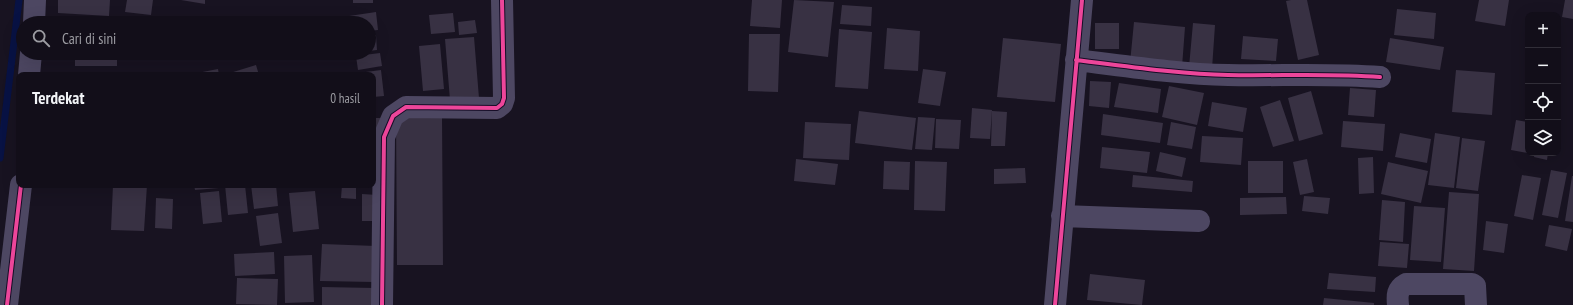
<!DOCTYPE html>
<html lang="id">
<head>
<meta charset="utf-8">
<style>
	:root { --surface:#120e19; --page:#1f1c26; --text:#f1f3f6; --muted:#9c9ca2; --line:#312e38 }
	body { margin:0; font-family:"PT Sans Narrow",sans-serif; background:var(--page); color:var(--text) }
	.controls { position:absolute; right:12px; top:12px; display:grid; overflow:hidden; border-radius:8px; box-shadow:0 4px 16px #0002 }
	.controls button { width:36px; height:36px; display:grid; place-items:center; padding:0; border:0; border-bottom:1px solid var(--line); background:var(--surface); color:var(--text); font:20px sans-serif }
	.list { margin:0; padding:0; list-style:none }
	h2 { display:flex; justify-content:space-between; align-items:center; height:52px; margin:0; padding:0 16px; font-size:17px }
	h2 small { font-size:13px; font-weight:400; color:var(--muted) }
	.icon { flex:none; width:22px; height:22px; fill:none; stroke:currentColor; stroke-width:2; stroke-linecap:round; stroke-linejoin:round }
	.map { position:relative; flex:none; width:1573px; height:305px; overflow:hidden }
	.search { position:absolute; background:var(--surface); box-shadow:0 4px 16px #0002; left:16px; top:16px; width:360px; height:44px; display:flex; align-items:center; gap:10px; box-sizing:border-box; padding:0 14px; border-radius:22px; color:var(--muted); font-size:15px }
	.panel { position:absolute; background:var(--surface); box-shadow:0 4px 16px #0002; left:16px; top:72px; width:360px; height:116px; border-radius:8px }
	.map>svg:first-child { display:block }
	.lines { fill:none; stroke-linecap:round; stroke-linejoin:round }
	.stream { stroke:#081244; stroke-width:7 }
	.building { fill:#383143 }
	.minor { stroke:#4d4762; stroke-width:22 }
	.cycleway-casing { stroke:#160d27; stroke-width:6 }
	.cycleway { stroke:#ed469a; stroke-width:4 }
</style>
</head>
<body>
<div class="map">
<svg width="1573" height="305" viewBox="0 0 1573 305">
	<rect width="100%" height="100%" fill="#181321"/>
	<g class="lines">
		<path class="stream" d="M 0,158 L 19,0"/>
	</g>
	<path class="building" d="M 58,0 L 110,0 L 109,16 L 58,13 Z
		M 127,0 L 153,0 L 151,15 L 125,12 Z
		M 181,0 L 205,0 L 205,4 Z
		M 353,0 L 373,0 L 373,3 L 353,3 Z
		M 752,0 L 782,0 L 780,28 L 750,26 Z
		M 794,0 L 834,2 L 828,57 L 788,52 Z
		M 1291,0 L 1307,0 L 1319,55 L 1298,60 L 1286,1 Z
		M 1479,0 L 1509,0 L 1505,26 L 1475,21 Z
		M 1565,0 L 1573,0 L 1573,19 L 1562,17 Z
		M 842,5 L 872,7 L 871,26 L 840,24 Z
		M 1397,9 L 1436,13 L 1434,39 L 1394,35 Z
		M 376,12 L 378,30 L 369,31 L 369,23 L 350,23 L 349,16 Z
		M 453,13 L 455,32 L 431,34 L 429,15 Z
		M 475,20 L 477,33 L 459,35 L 458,22 Z
		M 1134,22 L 1185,27 L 1182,67 L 1130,63 Z
		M 1095,23 L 1119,23 L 1119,49 L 1095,49 Z
		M 1193,23 L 1215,25 L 1212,69 L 1189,67 Z
		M 887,28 L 920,31 L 918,71 L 884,69 Z
		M 839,29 L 872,32 L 868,89 L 835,87 Z
		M 749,34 L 780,34 L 778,92 L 748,91 Z
		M 369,35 L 376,35 L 377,50 L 369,51 Z
		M 1243,36 L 1278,39 L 1276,61 L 1241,59 Z
		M 474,37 L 479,98 L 450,100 L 445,39 Z
		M 1003,38 L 1061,44 L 1055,102 L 997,97 Z
		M 1390,38 L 1444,47 L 1440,70 L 1386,62 Z
		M 440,44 L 444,89 L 423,91 L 419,46 Z
		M 75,53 L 117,53 L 117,66 L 75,66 Z
		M 129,53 L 167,53 L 167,57 L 130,59 Z
		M 193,53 L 226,53 L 226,56 L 193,56 Z
		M 380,53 L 382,66 L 358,70 L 356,56 Z
		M 256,65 L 259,75 L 231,75 L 230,73 Z
		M 218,69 L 219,75 L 192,75 L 192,74 Z
		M 923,69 L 946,72 L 940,106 L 918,103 Z
		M 381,70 L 384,96 L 373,97 L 373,75 L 359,75 L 358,73 Z
		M 1456,70 L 1495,73 L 1492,115 L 1452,112 Z
		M 1090,81 L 1111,82 L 1109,108 L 1089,106 Z
		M 1119,83 L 1161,89 L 1158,113 L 1114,107 Z
		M 1169,86 L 1204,93 L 1197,125 L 1162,117 Z
		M 1350,88 L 1376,90 L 1374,117 L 1348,115 Z
		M 1311,91 L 1323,134 L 1299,141 L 1288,98 Z
		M 1280,100 L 1294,141 L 1273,147 L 1260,107 Z
		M 1212,102 L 1247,108 L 1243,132 L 1208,126 Z
		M 972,108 L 992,110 L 990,139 L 970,138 Z
		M 859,111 L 916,118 L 912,150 L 855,143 Z
		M 992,111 L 1007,112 L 1005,146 L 991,146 Z
		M 1103,114 L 1163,123 L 1160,143 L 1101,135 Z
		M 442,115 L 443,265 L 397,265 L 396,116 Z
		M 918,117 L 935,118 L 932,150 L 915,149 Z
		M 373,118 L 384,118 L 384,134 L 373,134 Z
		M 936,119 L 961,120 L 959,149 L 935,148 Z
		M 1516,120 L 1528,122 L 1528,153 L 1511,150 Z
		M 1343,121 L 1385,124 L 1383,151 L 1341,147 Z
		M 805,122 L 851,124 L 849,160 L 803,158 Z
		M 1171,122 L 1196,127 L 1192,149 L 1167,145 Z
		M 1400,133 L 1431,139 L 1427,163 L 1395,157 Z
		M 1435,133 L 1460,137 L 1454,188 L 1428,185 Z
		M 1202,136 L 1243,138 L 1241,165 L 1200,162 Z
		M 1462,138 L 1485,141 L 1478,191 L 1456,188 Z
		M 1102,147 L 1150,152 L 1147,173 L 1100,168 Z
		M 1160,152 L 1186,158 L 1182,177 L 1156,171 Z
		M 1535,153 L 1548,153 L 1547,160 L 1534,157 Z
		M 1373,157 L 1374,193 L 1359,194 L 1358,158 Z
		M 796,159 L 838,164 L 835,185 L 794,181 Z
		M 1307,159 L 1314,192 L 1300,195 L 1293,162 Z
		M 884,161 L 910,162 L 909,190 L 883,189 Z
		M 915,161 L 947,162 L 945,211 L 914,210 Z
		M 1248,161 L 1283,161 L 1283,193 L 1248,193 Z
		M 1388,162 L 1428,171 L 1421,203 L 1381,194 Z
		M 1025,168 L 1026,183 L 994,184 L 994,169 Z
		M 1551,170 L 1567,173 L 1558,218 L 1542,215 Z
		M 1133,175 L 1193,181 L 1192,192 L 1132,187 Z
		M 1522,175 L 1541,178 L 1533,220 L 1514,216 Z
		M 1572,176 L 1573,176 L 1573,222 L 1565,221 Z
		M 113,185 L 147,185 L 144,231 L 111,230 Z
		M 194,185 L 219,185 L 219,188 L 195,190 Z
		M 225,185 L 245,185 L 248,213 L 228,215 Z
		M 251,185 L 276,185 L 278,206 L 254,209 Z
		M 342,185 L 356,185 L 356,199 L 341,198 Z
		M 219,191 L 222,222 L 203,224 L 200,193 Z
		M 315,191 L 319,229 L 293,232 L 289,193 Z
		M 1449,192 L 1479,194 L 1474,271 L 1443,269 Z
		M 362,194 L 378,195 L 378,221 L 362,221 Z
		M 1304,196 L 1330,198 L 1328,214 L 1302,211 Z
		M 1286,197 L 1287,214 L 1240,215 L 1240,198 Z
		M 156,198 L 173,199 L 172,229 L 155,228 Z
		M 1382,200 L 1405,202 L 1403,242 L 1379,240 Z
		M 1414,206 L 1445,208 L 1441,262 L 1410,260 Z
		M 278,213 L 282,243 L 260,246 L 256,216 Z
		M 1486,221 L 1508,224 L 1504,253 L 1483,250 Z
		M 1549,225 L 1572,229 L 1567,251 L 1545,246 Z
		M 1380,242 L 1409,244 L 1407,268 L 1378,266 Z
		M 322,244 L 376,246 L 374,282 L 320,281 Z
		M 274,252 L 275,274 L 235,276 L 234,254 Z
		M 312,255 L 314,302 L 285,303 L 284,256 Z
		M 1329,273 L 1376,277 L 1375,292 L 1327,289 Z
		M 1090,274 L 1145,280 L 1142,305 L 1087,300 Z
		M 237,278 L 278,279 L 277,305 L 236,304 Z
		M 322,287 L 375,288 L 375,305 L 322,305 Z
		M 1324,298 L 1374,303 L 1374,305 L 1323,305 Z"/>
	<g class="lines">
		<path class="minor" d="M 34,23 L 35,0
			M 1076,60 C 1126,66 1177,74 1228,75 C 1279,76 1329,73 1380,77
			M 29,75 L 31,53
			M 1062,216 L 1199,221
			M 7,305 L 21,185
			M 382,305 L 384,137 L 393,116 L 406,107 L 497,108 L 502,104 L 504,98 L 502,0
			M 1055,305 L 1082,0
			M 1398,305 C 1397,295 1397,289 1406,284 L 1472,284 L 1475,286 L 1476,305"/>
		<defs>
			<path id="cycleway" d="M 1076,60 C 1126,66 1177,74 1228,75 C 1279,76 1329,73 1380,77
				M 7,305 L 21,185
				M 382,305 L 384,137 L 393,116 L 406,107 L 497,108 L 502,104 L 504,98 L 502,0
				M 1055,305 L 1082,0"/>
		</defs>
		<use href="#cycleway" class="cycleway-casing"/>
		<use href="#cycleway" class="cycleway"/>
	</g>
</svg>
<div class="controls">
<button>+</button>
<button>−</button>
<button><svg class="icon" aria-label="locate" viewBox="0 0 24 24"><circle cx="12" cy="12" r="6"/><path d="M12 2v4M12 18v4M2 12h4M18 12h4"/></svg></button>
<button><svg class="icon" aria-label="layers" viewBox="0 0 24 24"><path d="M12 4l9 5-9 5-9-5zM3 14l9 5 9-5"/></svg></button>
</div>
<div class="search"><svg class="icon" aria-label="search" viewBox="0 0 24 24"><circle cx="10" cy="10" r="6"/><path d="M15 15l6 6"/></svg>Cari di sini</div>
<section class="panel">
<h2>Terdekat<small>0 hasil</small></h2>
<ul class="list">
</ul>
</section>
</div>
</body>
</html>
